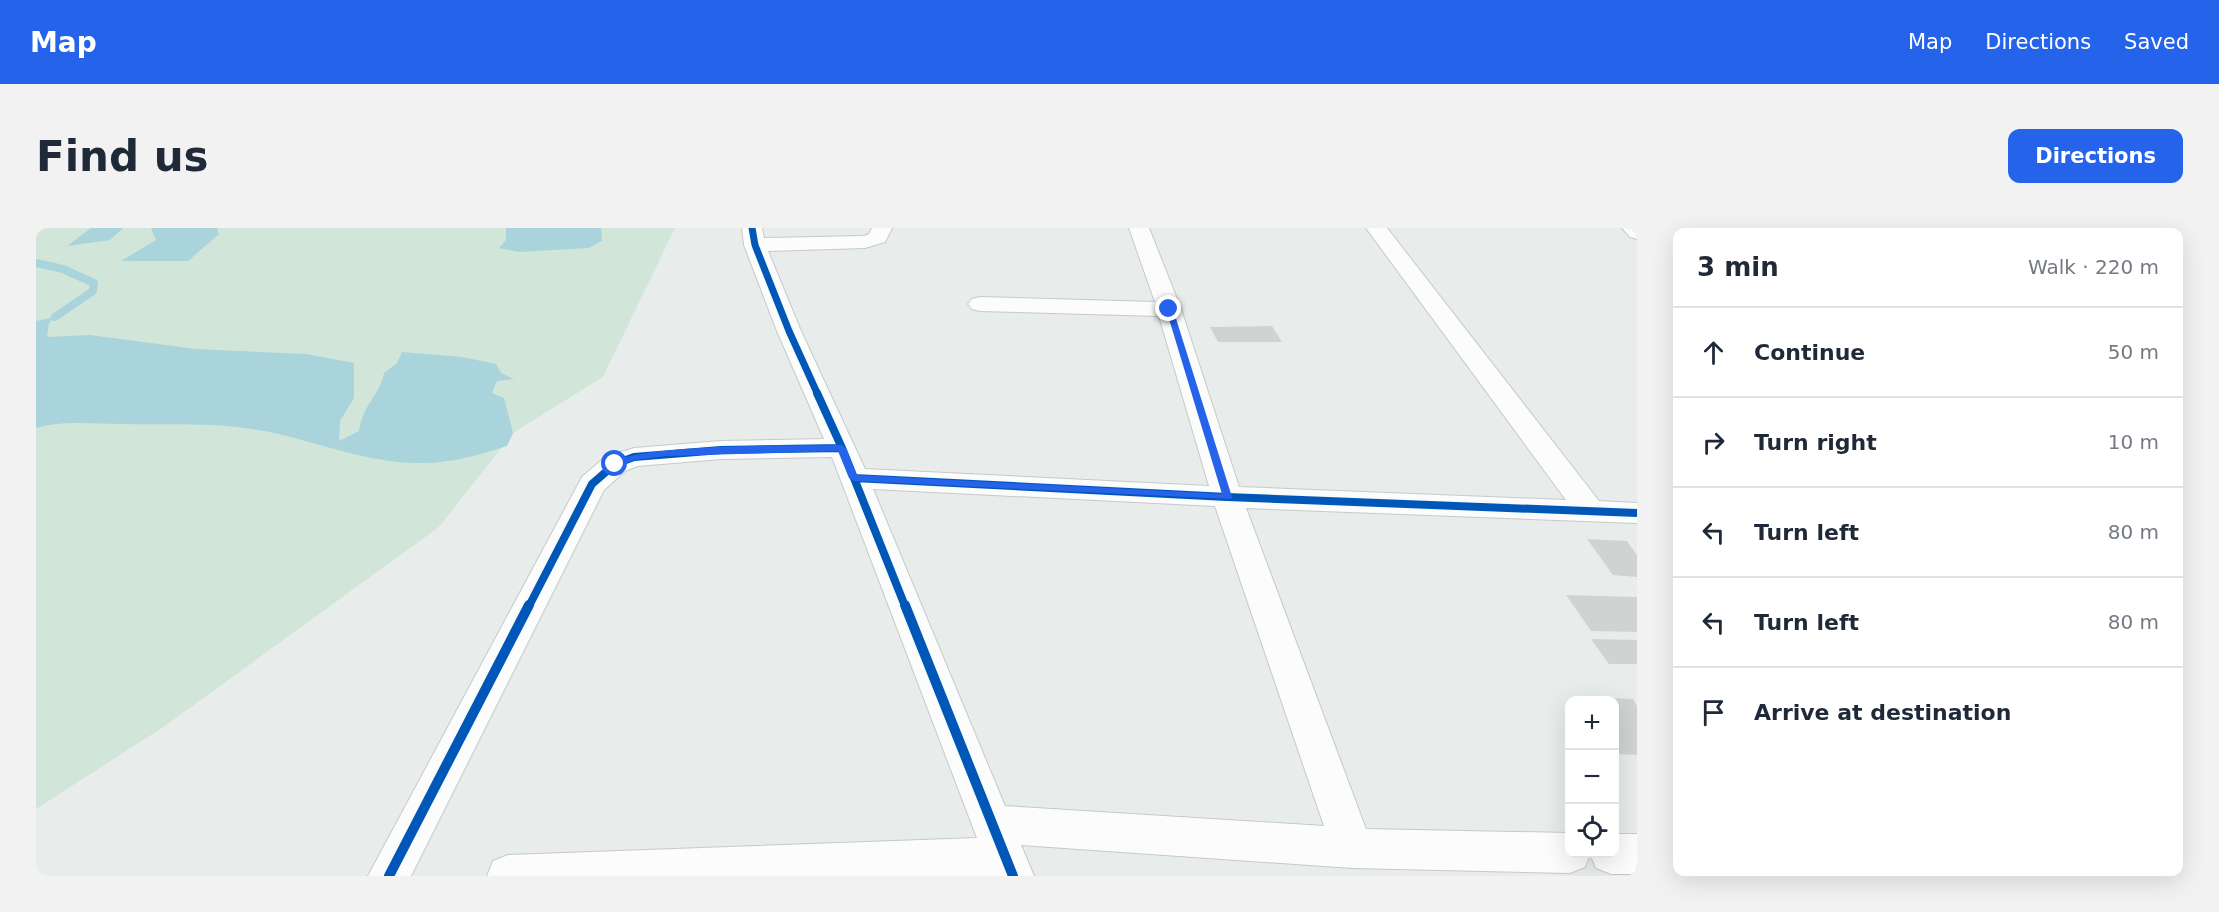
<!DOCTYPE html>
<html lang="en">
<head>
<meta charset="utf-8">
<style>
	:root { --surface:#fff; --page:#f2f2f3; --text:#1f2937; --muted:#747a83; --line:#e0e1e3; --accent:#2563eb }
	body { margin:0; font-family:"DejaVu Sans",sans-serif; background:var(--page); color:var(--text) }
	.controls { position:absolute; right:18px; bottom:18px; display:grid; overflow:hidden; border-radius:12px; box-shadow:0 6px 24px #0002 }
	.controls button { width:54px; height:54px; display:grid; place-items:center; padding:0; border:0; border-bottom:2px solid var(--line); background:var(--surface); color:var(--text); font:30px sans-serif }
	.stop { position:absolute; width:18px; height:18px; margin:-14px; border:4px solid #2563eb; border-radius:50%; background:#fff }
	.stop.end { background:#2563eb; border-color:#fff; box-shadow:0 2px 6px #0008 }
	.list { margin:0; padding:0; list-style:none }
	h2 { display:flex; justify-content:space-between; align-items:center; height:78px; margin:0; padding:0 24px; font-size:26px }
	h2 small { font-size:20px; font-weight:400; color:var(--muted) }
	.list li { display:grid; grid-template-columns:39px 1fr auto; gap:18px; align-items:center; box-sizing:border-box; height:90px; padding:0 24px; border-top:2px solid var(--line) }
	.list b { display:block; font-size:22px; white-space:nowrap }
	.list em { font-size:20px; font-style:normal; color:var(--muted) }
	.icon { flex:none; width:33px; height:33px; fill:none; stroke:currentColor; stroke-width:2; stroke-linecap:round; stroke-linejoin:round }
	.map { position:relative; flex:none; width:1601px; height:648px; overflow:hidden; border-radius:12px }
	header { display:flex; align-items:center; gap:36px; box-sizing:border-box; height:84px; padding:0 30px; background:var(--accent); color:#fff }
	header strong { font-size:28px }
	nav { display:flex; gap:33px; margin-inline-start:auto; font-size:21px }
	.intro { display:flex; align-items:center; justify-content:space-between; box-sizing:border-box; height:144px; padding:0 36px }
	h1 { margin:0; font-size:42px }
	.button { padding:15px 27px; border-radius:12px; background:var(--accent); color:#fff; font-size:21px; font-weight:700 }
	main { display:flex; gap:36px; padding:0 36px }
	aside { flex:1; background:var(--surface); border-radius:12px; box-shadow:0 6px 24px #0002 }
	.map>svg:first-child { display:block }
	.green { fill:#d1e6d8 }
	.water { fill:#a9d4db }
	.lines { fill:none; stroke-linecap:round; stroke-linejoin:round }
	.stream { stroke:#a9d4db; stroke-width:8 }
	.building { fill:#cfd4d2 }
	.minor-casing { stroke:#c5cac8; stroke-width:2 }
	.minor { fill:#fcfcfc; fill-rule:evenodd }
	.cycleway-far2-casing { stroke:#f7fbf9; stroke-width:10 }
	.cycleway-far1-casing { stroke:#f7fbf9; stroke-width:12 }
	.cycleway-casing { stroke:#f7fbf9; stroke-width:14 }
	.cycleway-far2 { stroke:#0057b8; stroke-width:7 }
	.cycleway-far1 { stroke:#0057b8; stroke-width:8 }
	.cycleway { stroke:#0057b8; stroke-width:10 }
	.route { fill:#2563eb }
</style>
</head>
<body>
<header>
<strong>Map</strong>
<nav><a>Map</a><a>Directions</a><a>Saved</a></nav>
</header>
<div class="intro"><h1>Find us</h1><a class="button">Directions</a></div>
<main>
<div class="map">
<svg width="1601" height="648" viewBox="0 0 1601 648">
	<rect width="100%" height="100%" fill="#e8edeb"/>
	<path class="green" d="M 0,0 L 639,0 L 567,149 L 477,205 L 403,299 L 129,498 L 0,581 Z"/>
	<path class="water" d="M 55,0 L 87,0 L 74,12 L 31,18 Z
		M 115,0 L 181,0 L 183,6 L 152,33 L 85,33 L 120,12 Z
		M 470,0 L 565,0 L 566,13 L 553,20 L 483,24 L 463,20 L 470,12 Z
		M 19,89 L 13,95 L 11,109 L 54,107 L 160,121 L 270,126 L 318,135 L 318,170 L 304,193 L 303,213 L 323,203 C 327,176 344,167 348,145 L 361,135 L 366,124 L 426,129 L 460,136 L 465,145 L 478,151 L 461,153 L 456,165 L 468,170 L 477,205 L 471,218 C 442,227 413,236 382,235 C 328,235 276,211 222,202 C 178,194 131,197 86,196 C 59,196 26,192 0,200 L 0,93 Z"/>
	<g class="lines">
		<path class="stream" d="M 0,35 L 27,41 L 58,55 L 57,63 L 19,89"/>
	</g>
	<path class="building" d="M 1236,98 L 1246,114 L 1182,114 L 1174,99 Z
		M 1551,311 L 1591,313 L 1601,327 L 1601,349 L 1577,347 Z
		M 1530,367 L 1601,369 L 1601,404 L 1555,403 Z
		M 1555,411 L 1601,412 L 1601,436 L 1573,436 Z
		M 1547,469 L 1597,471 L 1601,478 L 1601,527 L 1583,526 L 1578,519 L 1578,472 L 1549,472 Z"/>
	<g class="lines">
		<defs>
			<path id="minor" d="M 706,0 L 726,0 L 728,10 L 828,8 L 833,6 L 836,0 L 856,0 L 849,14 L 829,20 L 732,23 L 765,103 L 829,241 L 1173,258 L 1123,88 L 944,83 L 936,81 L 932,76 L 936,71 L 944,69 L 1119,74 L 1093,0 L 1113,0 L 1145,81 L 1203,259 L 1530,272 L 1330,0 L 1351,0 L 1563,273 L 1601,275 L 1601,295 L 1210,280 L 1330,601 L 1534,605 L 1534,626 L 1578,626 L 1578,606 L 1601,606 L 1601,646 L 1575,646 L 1560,640 L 1554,626 L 1549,639 L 1534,645 L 1316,640 L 985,617 L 998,648 L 451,648 L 457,633 L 472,627 L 941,610 L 796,229 L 685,231 L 602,238 L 589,243 L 568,262 L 375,648 L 332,648 L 546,249 L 569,229 L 598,220 L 685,213 L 788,211 L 741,103 L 708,17 ZM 837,261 L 1179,278 L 1288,598 L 969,578 Z
				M 1586,0 L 1601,0 L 1601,11 L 1594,9 Z"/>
		</defs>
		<use href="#minor" class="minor-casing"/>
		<use href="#minor" class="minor"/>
		<defs>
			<path id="cycleway-far2" d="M 716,0 L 719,17 L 753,103 L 782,167"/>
			<path id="cycleway-far1" d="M 781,165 L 806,220 L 869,378
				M 818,250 L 1191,269 L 1601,285
				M 493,378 L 556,256 L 579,236 L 598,229 L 685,222 L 806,220"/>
			<path id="cycleway" d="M 869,377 L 977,648
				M 353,648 L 493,377"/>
		</defs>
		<use href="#cycleway-far2" class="cycleway-far2-casing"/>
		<use href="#cycleway-far1" class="cycleway-far1-casing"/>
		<use href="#cycleway" class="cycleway-casing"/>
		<use href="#cycleway-far2" class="cycleway-far2"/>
		<use href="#cycleway-far1" class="cycleway-far1"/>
		<use href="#cycleway" class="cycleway"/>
	</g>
	<path class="route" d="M 1133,78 L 1137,81 L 1196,269 L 1195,271 L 818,253 L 813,250 L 802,223 L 630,228 L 599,232 L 579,239 L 575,236 C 601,215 763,218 806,217 L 810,220 L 821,247 L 1186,266 L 1130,81 Z"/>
</svg>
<div class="controls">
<button>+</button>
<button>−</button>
<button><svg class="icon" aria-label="locate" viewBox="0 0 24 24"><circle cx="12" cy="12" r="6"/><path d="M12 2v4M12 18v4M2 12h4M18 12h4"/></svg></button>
</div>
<div class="stop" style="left:579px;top:236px"></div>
<div class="stop end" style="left:1133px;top:81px"></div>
</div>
<aside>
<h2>3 min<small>Walk · 220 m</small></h2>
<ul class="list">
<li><svg class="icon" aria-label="ahead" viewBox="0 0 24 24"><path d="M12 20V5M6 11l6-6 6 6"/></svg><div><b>Continue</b></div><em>50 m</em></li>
<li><svg class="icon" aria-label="right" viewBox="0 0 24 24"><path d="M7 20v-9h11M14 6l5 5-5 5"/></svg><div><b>Turn right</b></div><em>10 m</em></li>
<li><svg class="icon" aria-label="left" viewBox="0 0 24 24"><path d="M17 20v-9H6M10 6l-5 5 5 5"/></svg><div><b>Turn left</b></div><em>80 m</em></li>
<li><svg class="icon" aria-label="left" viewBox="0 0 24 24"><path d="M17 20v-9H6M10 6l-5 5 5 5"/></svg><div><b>Turn left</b></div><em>80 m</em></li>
<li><svg class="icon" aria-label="arrive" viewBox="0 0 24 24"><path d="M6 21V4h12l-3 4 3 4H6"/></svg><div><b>Arrive at destination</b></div></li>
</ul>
</aside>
</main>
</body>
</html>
